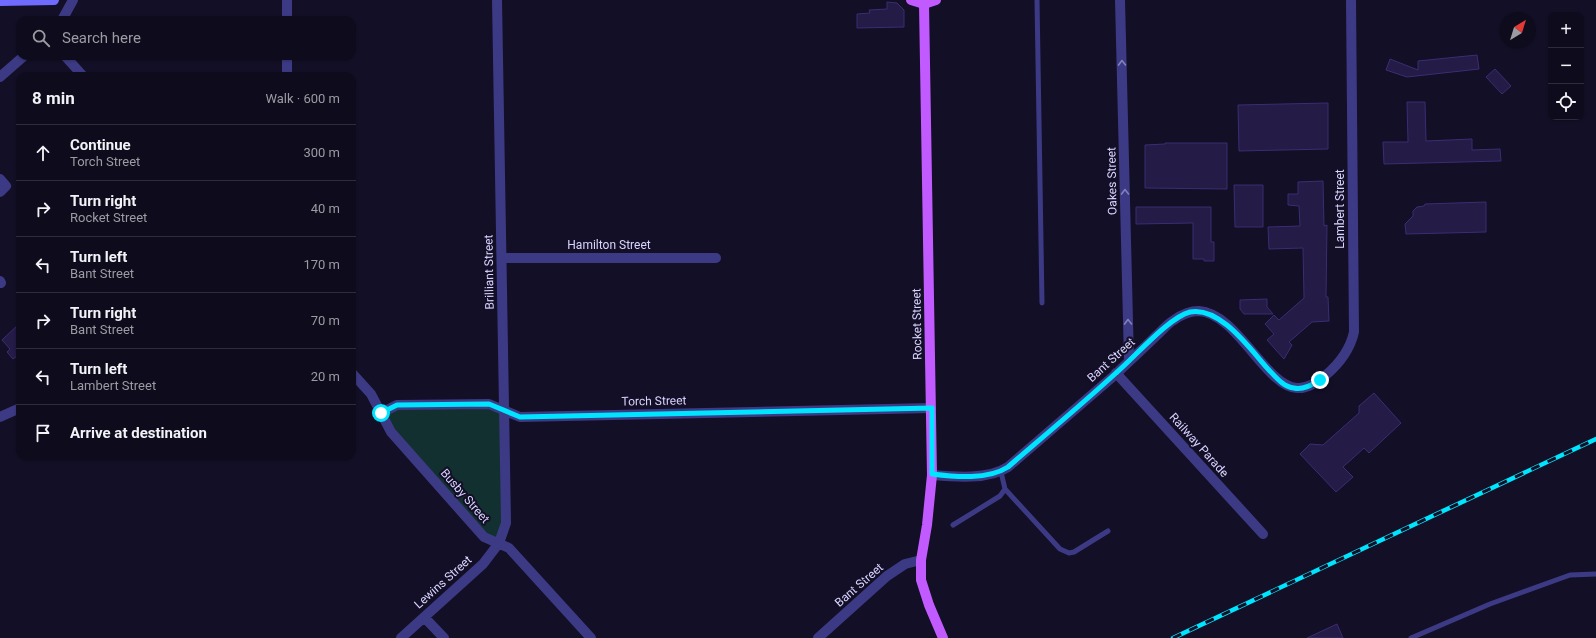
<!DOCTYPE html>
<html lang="en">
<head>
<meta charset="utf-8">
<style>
	:root { --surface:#0e0b1c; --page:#1c1929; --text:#f1f3f6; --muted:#9b9ba3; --line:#2e2b3b }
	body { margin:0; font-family:Roboto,sans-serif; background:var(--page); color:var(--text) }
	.controls { position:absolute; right:12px; top:12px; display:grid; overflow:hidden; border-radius:8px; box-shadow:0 1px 3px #0004 }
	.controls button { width:36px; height:36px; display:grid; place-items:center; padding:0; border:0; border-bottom:1px solid var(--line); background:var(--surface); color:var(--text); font:20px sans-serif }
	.compass { position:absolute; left:1500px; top:12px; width:36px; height:36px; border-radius:50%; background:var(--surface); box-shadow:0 1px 3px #0004; rotate:38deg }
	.stop { position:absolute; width:12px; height:12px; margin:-9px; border:3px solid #00e5ff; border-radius:50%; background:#fff }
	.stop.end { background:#00e5ff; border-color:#fff; box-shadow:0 1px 4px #0008 }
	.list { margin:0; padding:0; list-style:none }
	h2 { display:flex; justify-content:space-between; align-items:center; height:52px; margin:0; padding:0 16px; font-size:17px }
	h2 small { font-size:13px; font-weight:400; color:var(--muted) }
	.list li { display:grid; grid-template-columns:26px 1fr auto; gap:12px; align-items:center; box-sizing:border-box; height:56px; padding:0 16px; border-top:1px solid var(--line) }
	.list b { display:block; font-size:15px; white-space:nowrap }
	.list p { margin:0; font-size:13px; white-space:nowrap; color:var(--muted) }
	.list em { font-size:13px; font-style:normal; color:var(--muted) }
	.icon { flex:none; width:22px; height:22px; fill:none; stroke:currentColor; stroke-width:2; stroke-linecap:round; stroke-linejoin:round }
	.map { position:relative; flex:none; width:1596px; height:638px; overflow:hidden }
	.search { position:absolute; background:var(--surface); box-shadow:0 1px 3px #0004; left:16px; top:16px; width:340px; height:44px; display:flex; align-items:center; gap:10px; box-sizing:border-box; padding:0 14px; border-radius:12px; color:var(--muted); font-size:15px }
	.panel { position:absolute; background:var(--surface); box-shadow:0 1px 3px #0004; left:16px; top:72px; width:340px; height:388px; border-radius:12px }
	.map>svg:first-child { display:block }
	.green { fill:#12302f }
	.building { fill:#241b47; stroke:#3b2d73 }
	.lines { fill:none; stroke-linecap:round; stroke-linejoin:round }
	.path { stroke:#2fb8b0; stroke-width:2; stroke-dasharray:2 3; stroke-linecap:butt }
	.lane { stroke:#3d3a85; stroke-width:5 }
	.street { stroke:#3d3a85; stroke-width:10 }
	.secondary { stroke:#6f6bff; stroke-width:10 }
	.primary { stroke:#c25bff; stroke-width:10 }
	.rail-casing { stroke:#00e5ff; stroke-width:4.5 }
	.rail { stroke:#130f26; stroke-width:3; stroke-dasharray:9; stroke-linecap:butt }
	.oneway { stroke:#837fbc }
	.route { stroke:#00e5ff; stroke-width:5 }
	.labels { text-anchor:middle; stroke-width:4; stroke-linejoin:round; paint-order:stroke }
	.street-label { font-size:12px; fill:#d9d4ff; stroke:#130f26 }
</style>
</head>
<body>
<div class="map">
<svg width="1596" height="638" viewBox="0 0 1596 638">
	<rect width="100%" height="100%" fill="#130f26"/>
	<path class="green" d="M 489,404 L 504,411 L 507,512 L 499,543 L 484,537 L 381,413 L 397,405 Z"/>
	<path class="building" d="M 887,2 L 897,3 L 904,10 L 904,27 L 857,28 L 857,14 L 870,13 L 869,10 L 887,9 Z
		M 1477,55 L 1479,69 L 1407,77 L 1386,70 L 1390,59 L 1418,70 L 1418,61 Z
		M 1495,69 L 1511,86 L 1502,94 L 1486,77 Z
		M 1407,102 L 1425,102 L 1426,141 L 1472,139 L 1472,150 L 1500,149 L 1501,161 L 1384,164 L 1383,142 L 1408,142 Z
		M 1328,103 L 1328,149 L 1239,151 L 1238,105 Z
		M 1165,143 L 1227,143 L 1227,189 L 1145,188 L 1145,145 L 1165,144 Z
		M 1323,181 L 1324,226 L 1327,225 L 1326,297 L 1328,297 L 1329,321 L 1312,322 L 1289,342 L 1292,345 L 1284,359 L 1267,340 L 1274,334 L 1265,324 L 1274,315 L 1279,320 L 1304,298 L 1303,248 L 1269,249 L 1268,227 L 1300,226 L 1299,206 L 1288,205 L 1288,194 L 1298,194 L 1298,182 Z
		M 1234,185 L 1263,185 L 1263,227 L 1235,227 Z
		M 1486,202 L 1486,232 L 1406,234 L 1405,224 L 1413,216 L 1413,211 L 1417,207 L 1424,206 L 1425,204 Z
		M 1136,207 L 1211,207 L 1211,242 L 1214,242 L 1214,261 L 1204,261 L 1204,259 L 1193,259 L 1193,223 L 1136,224 Z
		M 1267,299 L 1267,307 L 1273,314 L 1244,314 L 1240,309 L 1240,300 Z
		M 20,323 L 20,359 L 17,356 L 13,359 L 7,352 L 10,349 L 2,340 Z
		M 1374,393 L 1401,423 L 1369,453 L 1364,448 L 1343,467 L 1353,477 L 1336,492 L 1300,454 L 1310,444 L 1323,445 L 1359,413 L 1359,406 Z
		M 1337,624 L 1343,638 L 1307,638 Z"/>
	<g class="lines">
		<path class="path" d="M 62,76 L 65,73"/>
		<path class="lane" d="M 1037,0 L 1042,303
			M 1005,489 L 1060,549 L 1069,553 L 1074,552 L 1108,531
			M 953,525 L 1000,496 L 1005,489 L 1001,472
			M 1411,638 L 1490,604 L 1570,575 L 1596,574"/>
		<path class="street" d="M 287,0 L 287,20
			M 1120,0 L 1129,361
			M 62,20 L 73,0
			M 65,56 L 83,76
			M 287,56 L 287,76
			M 0,77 L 24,56
			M 0,179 L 6,186 L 0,192
			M 502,258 L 716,258
			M 0,281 L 1,283
			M 352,373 L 371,394 L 391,432 L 484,537 L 509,548 L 591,638
			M 1116,373 L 1263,534
			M 381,413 L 397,405 L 489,404 L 520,417 L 931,408
			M 0,417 L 20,408
			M 932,475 C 955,477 988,480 1008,467 C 1044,436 1080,405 1116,374 C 1129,361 1143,349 1156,336 C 1162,331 1167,324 1174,320 C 1181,315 1190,311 1199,311 C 1237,313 1266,387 1297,388 C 1308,389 1318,381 1326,375 C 1340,363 1350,350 1354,332 L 1351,0
			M 424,617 L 444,638
			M 401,638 L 483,564 L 499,543 L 506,523 L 497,0
			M 818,638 L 887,576 L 905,564 L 921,560"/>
		<path class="secondary" d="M 0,1 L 54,0"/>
		<path class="primary" d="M 911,0 L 924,4 L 936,0
			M 924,4 L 932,475 L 927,525 L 921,560 L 921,580 L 929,605 L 943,638"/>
		<defs>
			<path id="rail" d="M 1173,638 L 1596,439"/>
		</defs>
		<use href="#rail" class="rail-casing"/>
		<use href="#rail" class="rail"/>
	</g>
	<defs><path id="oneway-chevron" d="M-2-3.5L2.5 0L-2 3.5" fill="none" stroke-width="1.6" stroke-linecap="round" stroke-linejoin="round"/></defs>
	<g class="oneway">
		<use href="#oneway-chevron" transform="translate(1122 63) rotate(-91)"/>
		<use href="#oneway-chevron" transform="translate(1125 192) rotate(-91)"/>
		<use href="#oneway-chevron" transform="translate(1128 322) rotate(-91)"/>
	</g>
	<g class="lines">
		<path class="route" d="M 381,413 L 397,405 L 489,404 L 520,417 L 932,408 L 932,474 C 955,477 988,480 1008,467 C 1044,436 1081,405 1116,373 C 1134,358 1169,317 1190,312 C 1220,306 1250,349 1268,369 C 1275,376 1283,387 1294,388 C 1303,390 1312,385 1320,380"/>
	</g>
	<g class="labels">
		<g class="street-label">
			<text transform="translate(1112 181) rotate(-91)" y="4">Oakes Street</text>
			<text transform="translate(1340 209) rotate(-90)" y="4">Lambert Street</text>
			<text x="609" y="249">Hamilton Street</text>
			<text transform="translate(489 272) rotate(-91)" y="4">Brilliant Street</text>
			<text transform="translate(917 324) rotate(-91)" y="4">Rocket Street</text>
			<text transform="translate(1111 360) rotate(-42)" y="4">Bant Street</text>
			<text transform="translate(654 401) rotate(-1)" y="4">Torch Street</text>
			<text transform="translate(1199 445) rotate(48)" y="4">Railway Parade</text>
			<text transform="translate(465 496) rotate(49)" y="4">Busby Street</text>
			<text transform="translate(443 582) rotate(-42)" y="4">Lewins Street</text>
			<text transform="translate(859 585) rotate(-41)" y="4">Bant Street</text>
		</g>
	</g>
</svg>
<div class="controls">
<button>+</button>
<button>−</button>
<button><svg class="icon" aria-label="locate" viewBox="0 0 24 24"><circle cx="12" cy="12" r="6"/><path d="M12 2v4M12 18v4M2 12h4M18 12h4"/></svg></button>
</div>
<svg class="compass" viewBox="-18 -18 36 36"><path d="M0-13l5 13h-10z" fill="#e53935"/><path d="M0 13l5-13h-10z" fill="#9b9ba3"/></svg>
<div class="stop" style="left:381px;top:413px"></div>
<div class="stop end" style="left:1320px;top:380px"></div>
<div class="search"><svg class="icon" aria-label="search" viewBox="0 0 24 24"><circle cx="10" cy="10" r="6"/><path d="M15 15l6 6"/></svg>Search here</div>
<section class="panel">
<h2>8 min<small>Walk · 600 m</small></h2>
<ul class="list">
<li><svg class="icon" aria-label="ahead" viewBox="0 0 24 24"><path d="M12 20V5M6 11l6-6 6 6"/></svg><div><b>Continue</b><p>Torch Street</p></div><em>300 m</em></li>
<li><svg class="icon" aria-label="right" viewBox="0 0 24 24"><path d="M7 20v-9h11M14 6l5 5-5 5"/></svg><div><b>Turn right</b><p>Rocket Street</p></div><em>40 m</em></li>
<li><svg class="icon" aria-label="left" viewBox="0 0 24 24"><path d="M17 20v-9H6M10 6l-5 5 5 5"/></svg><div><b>Turn left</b><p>Bant Street</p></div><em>170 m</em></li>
<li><svg class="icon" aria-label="right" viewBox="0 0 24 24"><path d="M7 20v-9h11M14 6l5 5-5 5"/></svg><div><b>Turn right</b><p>Bant Street</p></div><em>70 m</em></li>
<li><svg class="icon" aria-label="left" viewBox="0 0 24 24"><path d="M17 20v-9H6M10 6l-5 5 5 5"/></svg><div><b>Turn left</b><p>Lambert Street</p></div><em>20 m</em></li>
<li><svg class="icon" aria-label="arrive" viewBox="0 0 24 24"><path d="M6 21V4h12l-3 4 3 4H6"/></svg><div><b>Arrive at destination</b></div></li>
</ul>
</section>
</div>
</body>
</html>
